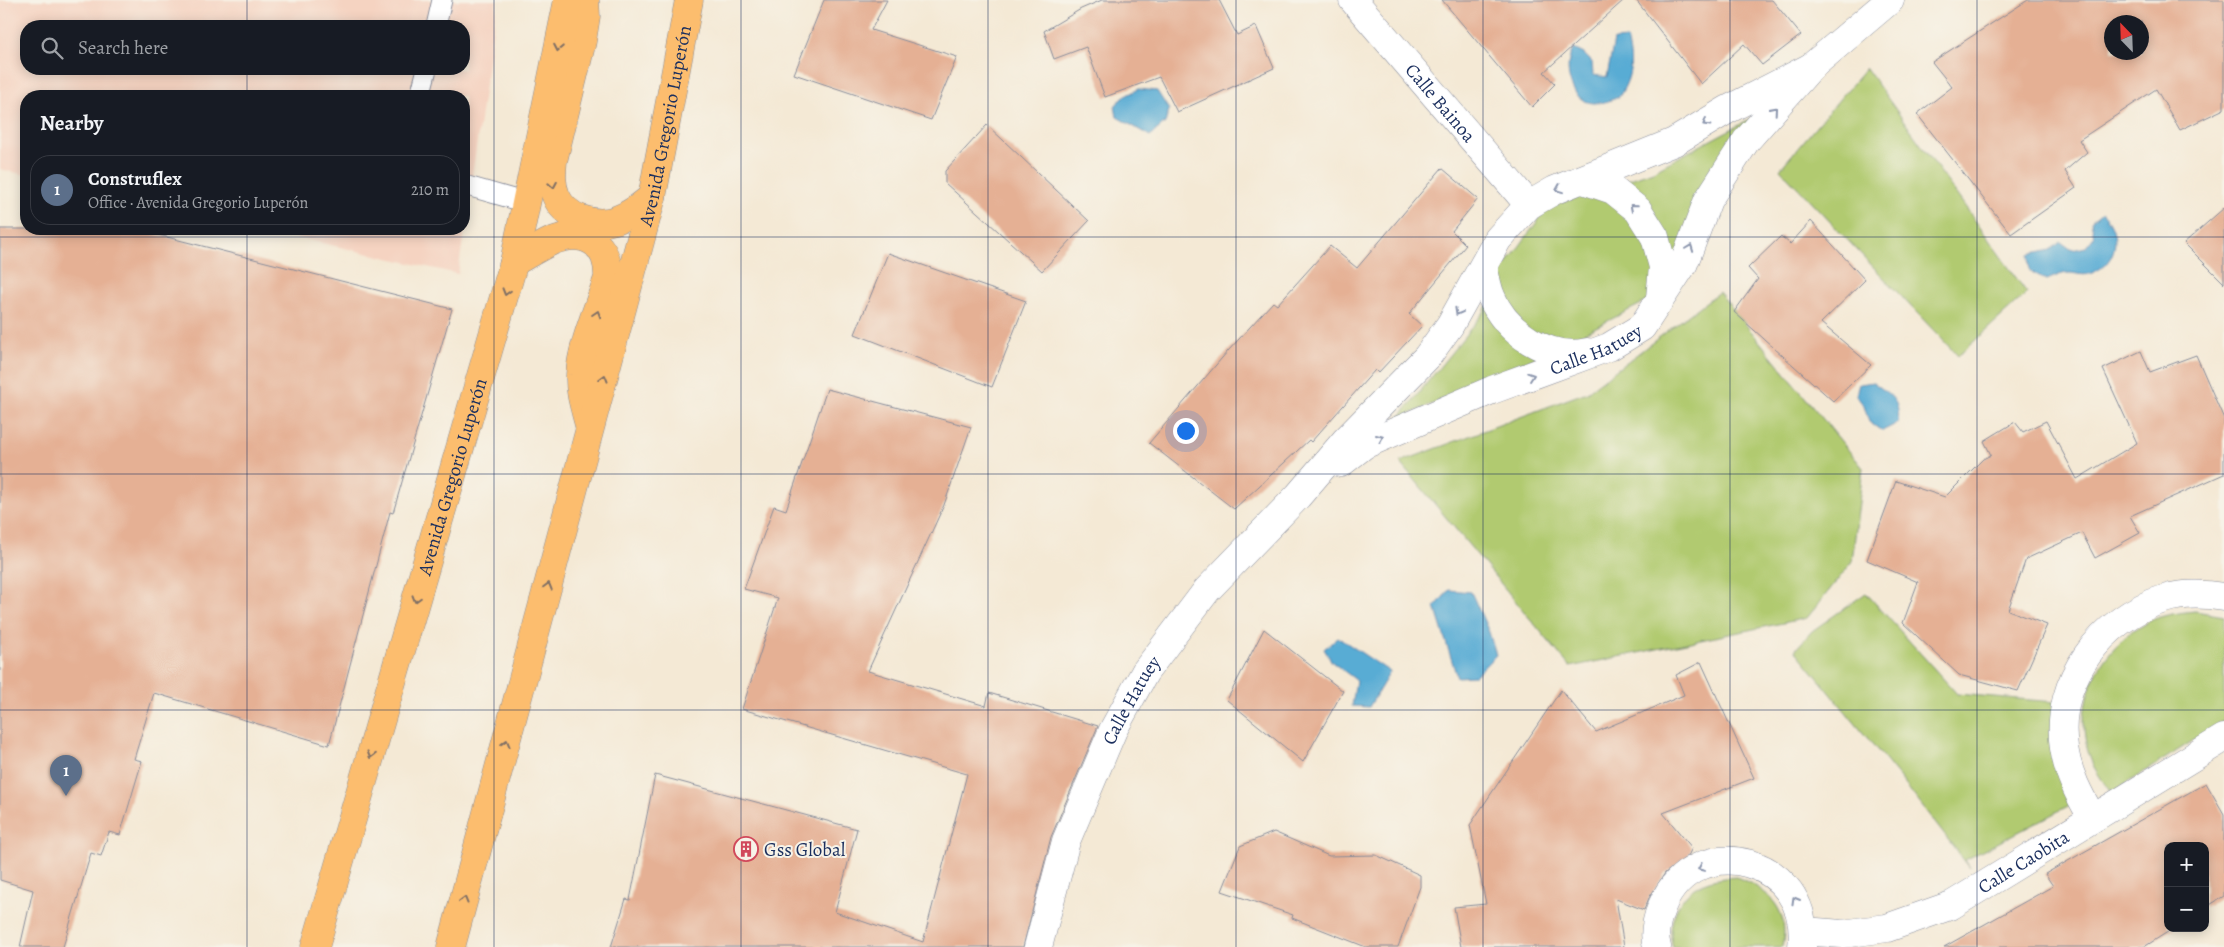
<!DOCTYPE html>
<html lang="en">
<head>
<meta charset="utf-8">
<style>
	:root { --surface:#171b24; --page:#20242c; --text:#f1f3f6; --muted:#9ea1a6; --line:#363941; --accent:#0f766e }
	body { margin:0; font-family:Alegreya,serif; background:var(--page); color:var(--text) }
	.controls { position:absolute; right:15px; bottom:15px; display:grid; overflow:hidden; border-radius:10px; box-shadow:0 2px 12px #0003 }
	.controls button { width:45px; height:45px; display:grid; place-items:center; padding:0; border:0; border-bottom:1px solid var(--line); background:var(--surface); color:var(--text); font:25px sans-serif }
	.compass { position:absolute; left:2104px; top:15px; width:45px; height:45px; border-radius:50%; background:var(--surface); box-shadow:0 2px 12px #0003; rotate:337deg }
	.you { position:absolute; left:1185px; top:430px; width:18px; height:18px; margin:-12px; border:4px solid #fff; border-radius:50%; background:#1a73e8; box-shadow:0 0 0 8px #1a73e833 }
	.badge { display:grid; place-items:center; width:32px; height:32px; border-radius:50%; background:var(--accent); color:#fff; font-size:16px; font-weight:700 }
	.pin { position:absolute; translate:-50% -41px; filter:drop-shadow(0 1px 2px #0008) }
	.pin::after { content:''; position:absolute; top:26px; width:18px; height:15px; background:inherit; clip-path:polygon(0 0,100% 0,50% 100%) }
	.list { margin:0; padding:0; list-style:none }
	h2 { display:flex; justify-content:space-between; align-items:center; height:65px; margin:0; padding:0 20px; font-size:21px }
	h2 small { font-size:16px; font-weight:400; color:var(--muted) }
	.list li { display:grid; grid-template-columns:32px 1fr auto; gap:15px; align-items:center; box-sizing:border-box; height:70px; margin:0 10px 10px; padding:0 10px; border:1px solid var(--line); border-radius:20px }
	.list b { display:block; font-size:19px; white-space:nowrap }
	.list p { margin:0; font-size:16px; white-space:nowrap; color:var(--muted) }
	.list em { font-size:16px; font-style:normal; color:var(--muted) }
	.icon { flex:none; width:28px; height:28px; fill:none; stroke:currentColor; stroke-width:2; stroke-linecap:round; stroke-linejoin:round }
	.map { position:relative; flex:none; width:2224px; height:947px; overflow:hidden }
	.search { position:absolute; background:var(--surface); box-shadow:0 2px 12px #0003; left:20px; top:20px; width:450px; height:55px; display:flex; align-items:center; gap:12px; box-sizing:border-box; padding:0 18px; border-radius:20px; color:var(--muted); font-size:19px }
	.panel { position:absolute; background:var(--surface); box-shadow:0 2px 12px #0003; left:20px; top:90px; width:450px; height:145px; border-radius:20px }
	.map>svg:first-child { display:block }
	.built { fill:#f5d3c1; fill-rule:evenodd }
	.green { fill:#b1ca6f; stroke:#667c66 }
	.water { fill:#58acd4; stroke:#3a6e99 }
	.building { fill:#e5b094; fill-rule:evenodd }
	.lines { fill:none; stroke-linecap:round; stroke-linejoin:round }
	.service-casing { stroke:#888c9a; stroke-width:21 }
	.minor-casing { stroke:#888c9a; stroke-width:29 }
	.primary-casing { stroke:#888c9a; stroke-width:29 }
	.service { stroke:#fff; stroke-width:19 }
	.minor { stroke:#fff; stroke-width:28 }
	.primary { stroke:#fcbd6e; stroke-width:28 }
	.oneway { stroke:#806f65 }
	.oneway2 { stroke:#8d97ae }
	.grid { fill:none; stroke:#1b2f5e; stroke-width:1; stroke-opacity:0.55 }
	.labels { text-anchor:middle; stroke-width:4; stroke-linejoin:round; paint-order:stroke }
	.street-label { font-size:19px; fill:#1b2f5e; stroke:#f7f3e8 }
	.poi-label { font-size:19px; fill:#1b2f5e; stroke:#f7f3e8; text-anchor:start }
</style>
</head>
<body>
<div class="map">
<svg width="2224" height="947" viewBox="0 0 2224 947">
	<rect width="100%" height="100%" fill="#f7f3e8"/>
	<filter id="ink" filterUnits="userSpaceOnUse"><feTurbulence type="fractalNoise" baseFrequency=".02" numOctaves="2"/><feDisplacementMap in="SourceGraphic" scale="10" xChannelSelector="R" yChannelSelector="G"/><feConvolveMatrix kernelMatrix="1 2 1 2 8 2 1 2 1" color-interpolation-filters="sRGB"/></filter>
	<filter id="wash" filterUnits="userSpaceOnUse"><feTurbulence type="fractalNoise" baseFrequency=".0096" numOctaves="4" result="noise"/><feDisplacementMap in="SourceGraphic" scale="20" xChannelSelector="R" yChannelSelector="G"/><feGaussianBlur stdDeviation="1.12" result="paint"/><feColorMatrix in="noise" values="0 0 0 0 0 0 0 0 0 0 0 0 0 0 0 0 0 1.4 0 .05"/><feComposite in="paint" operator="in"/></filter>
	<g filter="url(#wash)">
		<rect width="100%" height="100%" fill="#f4e9d5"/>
		<path class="built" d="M 0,0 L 497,0 L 458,274 L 261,229 L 464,229 L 464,96 L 26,96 L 26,175 L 0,169 ZM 26,26 L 464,26 L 464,69 L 26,69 Z"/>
		<path class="green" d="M 1866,68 L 2027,293 L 1958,356 L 1780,169 Z
			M 1765,111 L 1655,297 L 1539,356 L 1397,420 L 1484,312 L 1506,265 L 1547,208 L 1653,171 Z
			M 1719,292 L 1863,468 L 1852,562 L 1807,618 L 1570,667 L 1400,462 L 1587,392 Z
			M 1866,593 L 1957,694 L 2055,702 L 2072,804 L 1965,860 L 1970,868 L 1901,779 L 1795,650 L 1812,631 Z
			M 2195,611 L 2224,616 L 2224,721 L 2111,793 C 2105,784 2099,776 2094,767 C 2069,715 2093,655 2141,626 C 2157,615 2177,613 2195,611 Z
			M 1736,877 C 1768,889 1791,910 1782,947 L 1673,947 C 1666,926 1678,896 1698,886 C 1710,879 1722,878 1736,877 Z"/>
		<path class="water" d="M 1627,39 C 1633,63 1632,76 1619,97 C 1608,101 1597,106 1585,101 C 1568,93 1563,63 1574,49 L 1584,54 L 1592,62 L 1593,75 L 1607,77 L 1614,40 Z
			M 1139,89 L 1157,91 L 1169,110 L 1165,123 L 1150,136 L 1117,117 L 1115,106 L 1123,97 Z
			M 2102,212 C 2123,233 2118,265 2089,274 C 2083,276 2075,273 2069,273 C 2062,273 2054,277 2047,280 L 2030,271 L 2029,255 L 2050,250 L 2061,242 L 2072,250 L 2086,247 L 2094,237 L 2091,221 Z
			M 1873,382 C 1890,395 1901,400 1898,423 L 1882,431 L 1869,422 L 1864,406 L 1856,395 L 1859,384 Z
			M 1449,590 L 1471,592 L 1489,632 L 1496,655 L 1475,676 L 1457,677 L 1435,607 Z
			M 1338,637 L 1390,672 L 1369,707 L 1352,706 L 1356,680 L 1332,662 L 1324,649 Z"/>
		<g id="blocks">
			<path class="building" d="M 824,0 L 887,0 L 871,30 L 957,57 L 931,120 L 794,74 Z
				M 1102,0 L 1219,0 L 1237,35 L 1256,26 L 1274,68 L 1177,112 L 1159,77 L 1105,97 L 1086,47 L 1054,59 L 1044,31 L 1081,9 Z
				M 1442,0 L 1624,0 L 1544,72 L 1555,84 L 1532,107 Z
				M 1636,0 L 1772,0 L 1801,35 L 1762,65 L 1744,44 L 1701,84 Z
				M 2028,0 L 2224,0 L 2224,109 L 2180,130 L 2156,89 L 2079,140 L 2087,152 L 2065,171 L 2076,188 L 2011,234 L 1917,114 L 1952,87 L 1932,62 ZM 2112,22 L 2142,22 L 2142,52 L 2112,52 Z
				M 987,125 L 1089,221 L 1042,271 L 945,183 L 945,171 Z
				M 1442,168 L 1478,199 L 1452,231 L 1466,245 L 1409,314 L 1422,326 L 1378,373 L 1375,370 L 1311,442 L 1309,440 L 1234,509 L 1149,443 L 1228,351 L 1273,302 L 1277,305 L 1330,246 L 1357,268 Z
				M 2224,208 L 2224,283 L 2184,243 Z
				M 1811,221 L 1865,280 L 1821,323 L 1871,365 L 1833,401 L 1734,312 L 1758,279 L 1748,268 L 1781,236 L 1790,244 Z
				M 0,229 L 135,229 L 452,309 L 393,513 L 390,512 L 329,745 L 154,693 L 134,759 L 142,761 L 120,835 L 109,832 L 101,856 L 91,853 L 63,947 L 20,947 L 33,890 L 0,880 Z
				M 888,253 L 1026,301 L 992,387 L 855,334 Z
				M 2141,351 L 2150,372 L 2196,355 L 2224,419 L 2224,474 L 2130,516 L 2140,533 L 2095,558 L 2082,533 L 2026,559 L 2008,610 L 2047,625 L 2018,691 L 1959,675 L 1903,623 L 1918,582 L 1867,560 L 1896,481 L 1945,497 L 1983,459 L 1991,455 L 1984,441 L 2015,422 L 2023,432 L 2046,421 L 2077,479 L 2137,443 L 2103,369 Z
				M 827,389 L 971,427 L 944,505 L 868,671 L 986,706 L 989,693 L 1098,726 L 1051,837 L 1023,947 L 611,947 L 626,899 L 630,900 L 655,775 L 857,829 L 835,912 L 923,942 L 967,774 L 742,709 L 778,598 L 744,589 L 774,506 L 786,510 Z
				M 1264,629 L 1343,691 L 1303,762 L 1227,700 Z
				M 1701,662 L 1754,778 L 1663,813 L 1692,848 L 1688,856 L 1665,873 L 1649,898 L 1644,910 L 1616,899 L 1624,947 L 1461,947 L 1454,907 L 1486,904 L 1470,825 L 1561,690 L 1596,732 L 1684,695 L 1676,675 Z
				M 2206,783 L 2224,814 L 2224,896 L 2205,908 L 2205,846 L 2168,846 L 2168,928 L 2174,928 L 2144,947 L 1944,947 L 2053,886 L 2045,874 Z
				M 1274,832 L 1329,856 L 1376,855 L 1420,875 L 1420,887 L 1398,947 L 1366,947 L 1292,918 L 1293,915 L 1222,891 L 1240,846 Z"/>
		</g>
	</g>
	<g filter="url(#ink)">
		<use href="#blocks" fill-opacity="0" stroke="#888c9a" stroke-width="1"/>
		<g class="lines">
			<defs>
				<path id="service" d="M 436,26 L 442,0
					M 420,96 L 427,69
					M 464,185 L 527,203"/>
				<g id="minor">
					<path id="s1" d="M 1353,0 L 1529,205"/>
					<path d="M 1583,180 L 1613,190 L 1638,210 L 1655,237 L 1663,267 L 1660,298"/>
					<path d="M 1483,267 C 1486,276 1487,287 1491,296 C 1505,332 1549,361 1587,352"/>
					<path id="s2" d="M 1341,463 L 1364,445 L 1492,390 L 1609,347 L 1642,327 L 1684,263 L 1708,200 L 1746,141 L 1811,67 L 1890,0"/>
					<path d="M 2092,817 C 2079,795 2068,774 2064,748 C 2054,681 2102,618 2164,599 C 2183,593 2205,594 2224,597"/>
					<path id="s3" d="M 1804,931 L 1842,934 L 1887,928 L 1952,905 L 2224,738"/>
					<path id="s4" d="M 1038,947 L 1066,841 L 1113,730 L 1145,672 L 1207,590 L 1298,496 L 1345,441 L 1427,357 L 1450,325 L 1498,239 L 1529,205 L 1555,190 L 1674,142 L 1727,110 L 1811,67"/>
					<path d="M 1657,947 C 1653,934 1657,918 1662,906 C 1695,827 1813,858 1802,947"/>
				</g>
				<g id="primary">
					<path d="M 585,0 L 586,16 L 582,41 L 553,161 C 552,173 551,184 556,196 C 565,218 594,227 616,220 C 630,215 641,206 652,197"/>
					<path d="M 514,262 C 527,255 539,247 552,241 C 585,228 609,243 608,278 C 599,306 581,347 580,375 C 579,392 585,409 589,425"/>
					<path id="s5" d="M 315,947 L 514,262 L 568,0"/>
					<path id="s6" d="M 451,947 L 652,197 L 689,0"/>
				</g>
			</defs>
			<use href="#service" class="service-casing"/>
			<use href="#minor" class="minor-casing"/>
			<use href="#primary" class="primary-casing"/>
			<use href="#service" class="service"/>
			<use href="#minor" class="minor"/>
			<use href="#primary" class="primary"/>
		</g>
		<defs><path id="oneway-chevron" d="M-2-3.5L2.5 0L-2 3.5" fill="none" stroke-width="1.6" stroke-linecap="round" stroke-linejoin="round" transform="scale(1.25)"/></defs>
		<g class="oneway">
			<use href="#oneway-chevron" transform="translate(558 48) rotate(101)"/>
			<use href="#oneway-chevron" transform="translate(553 185) rotate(80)"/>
			<use href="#oneway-chevron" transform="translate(506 292) rotate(106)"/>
			<use href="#oneway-chevron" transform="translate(597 314) rotate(-72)"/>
			<use href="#oneway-chevron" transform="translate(604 378) rotate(-74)"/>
			<use href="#oneway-chevron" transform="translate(548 586) rotate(-75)"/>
			<use href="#oneway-chevron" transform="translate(416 599) rotate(106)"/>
			<use href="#oneway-chevron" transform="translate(506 743) rotate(-75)"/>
			<use href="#oneway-chevron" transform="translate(371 755) rotate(106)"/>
			<use href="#oneway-chevron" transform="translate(464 900) rotate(-75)"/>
		</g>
		<g class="oneway2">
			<use href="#oneway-chevron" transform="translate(1774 110) rotate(-49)"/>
			<use href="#oneway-chevron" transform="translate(1706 123) rotate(149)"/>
			<use href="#oneway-chevron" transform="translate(1559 189) rotate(158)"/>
			<use href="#oneway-chevron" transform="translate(1633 207) rotate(-139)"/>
			<use href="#oneway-chevron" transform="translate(1690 248) rotate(-69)"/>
			<use href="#oneway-chevron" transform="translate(1458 312) rotate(119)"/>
			<use href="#oneway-chevron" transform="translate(1531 376) rotate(-19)"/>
			<use href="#oneway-chevron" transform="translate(1380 438) rotate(-23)"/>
			<use href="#oneway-chevron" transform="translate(1701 868) rotate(157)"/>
			<use href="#oneway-chevron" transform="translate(1795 900) rotate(-120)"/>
		</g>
	</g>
	<path class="grid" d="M 247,0 L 247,26M 494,0 L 494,947M 741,0 L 741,947M 988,0 L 988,947M 1236,0 L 1236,947M 1483,0 L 1483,947M 1730,0 L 1730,947M 1977,0 L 1977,947M 247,69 L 247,96M 247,229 L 247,947M 0,237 L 2224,237M 0,474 L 2224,474M 0,710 L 2224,710"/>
	<defs>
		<symbol id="building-ring" viewBox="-11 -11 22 22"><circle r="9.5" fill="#f7f3e8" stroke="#d1495b" stroke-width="1.5"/><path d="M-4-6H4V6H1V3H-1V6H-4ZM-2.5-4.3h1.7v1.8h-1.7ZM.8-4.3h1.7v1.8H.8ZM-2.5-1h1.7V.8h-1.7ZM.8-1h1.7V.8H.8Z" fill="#d1495b"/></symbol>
	</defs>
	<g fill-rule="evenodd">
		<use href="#building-ring" x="732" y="835" width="28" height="28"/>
	</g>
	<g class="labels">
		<g class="street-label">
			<text dy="7" stroke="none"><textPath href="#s1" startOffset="135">Calle Bainoa</textPath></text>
			<text dy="7" stroke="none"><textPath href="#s6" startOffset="849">Avenida Gregorio Luperón</textPath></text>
			<text dy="7" stroke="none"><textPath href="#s2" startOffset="280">Calle Hatuey</textPath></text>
			<text dy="7" stroke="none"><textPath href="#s5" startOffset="490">Avenida Gregorio Luperón</textPath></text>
			<text dy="7" stroke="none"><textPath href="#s4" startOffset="265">Calle Hatuey</textPath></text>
			<text dy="7" stroke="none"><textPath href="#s3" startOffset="236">Calle Caobita</textPath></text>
		</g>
		<g class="poi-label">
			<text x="764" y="856">Gss Global</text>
		</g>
	</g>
</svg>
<div class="controls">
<button>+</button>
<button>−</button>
</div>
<svg class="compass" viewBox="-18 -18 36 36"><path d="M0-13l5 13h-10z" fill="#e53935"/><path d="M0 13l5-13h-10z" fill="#9ea1a6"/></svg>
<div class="you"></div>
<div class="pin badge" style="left:66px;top:796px;background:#5c6f8a">1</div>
<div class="search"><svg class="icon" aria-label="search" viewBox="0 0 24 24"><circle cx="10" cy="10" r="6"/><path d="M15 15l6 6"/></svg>Search here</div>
<section class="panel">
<h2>Nearby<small></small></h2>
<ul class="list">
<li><span class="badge" style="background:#5c6f8a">1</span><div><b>Construflex</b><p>Office · Avenida Gregorio Luperón</p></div><em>210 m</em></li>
</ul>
</section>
</div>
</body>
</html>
